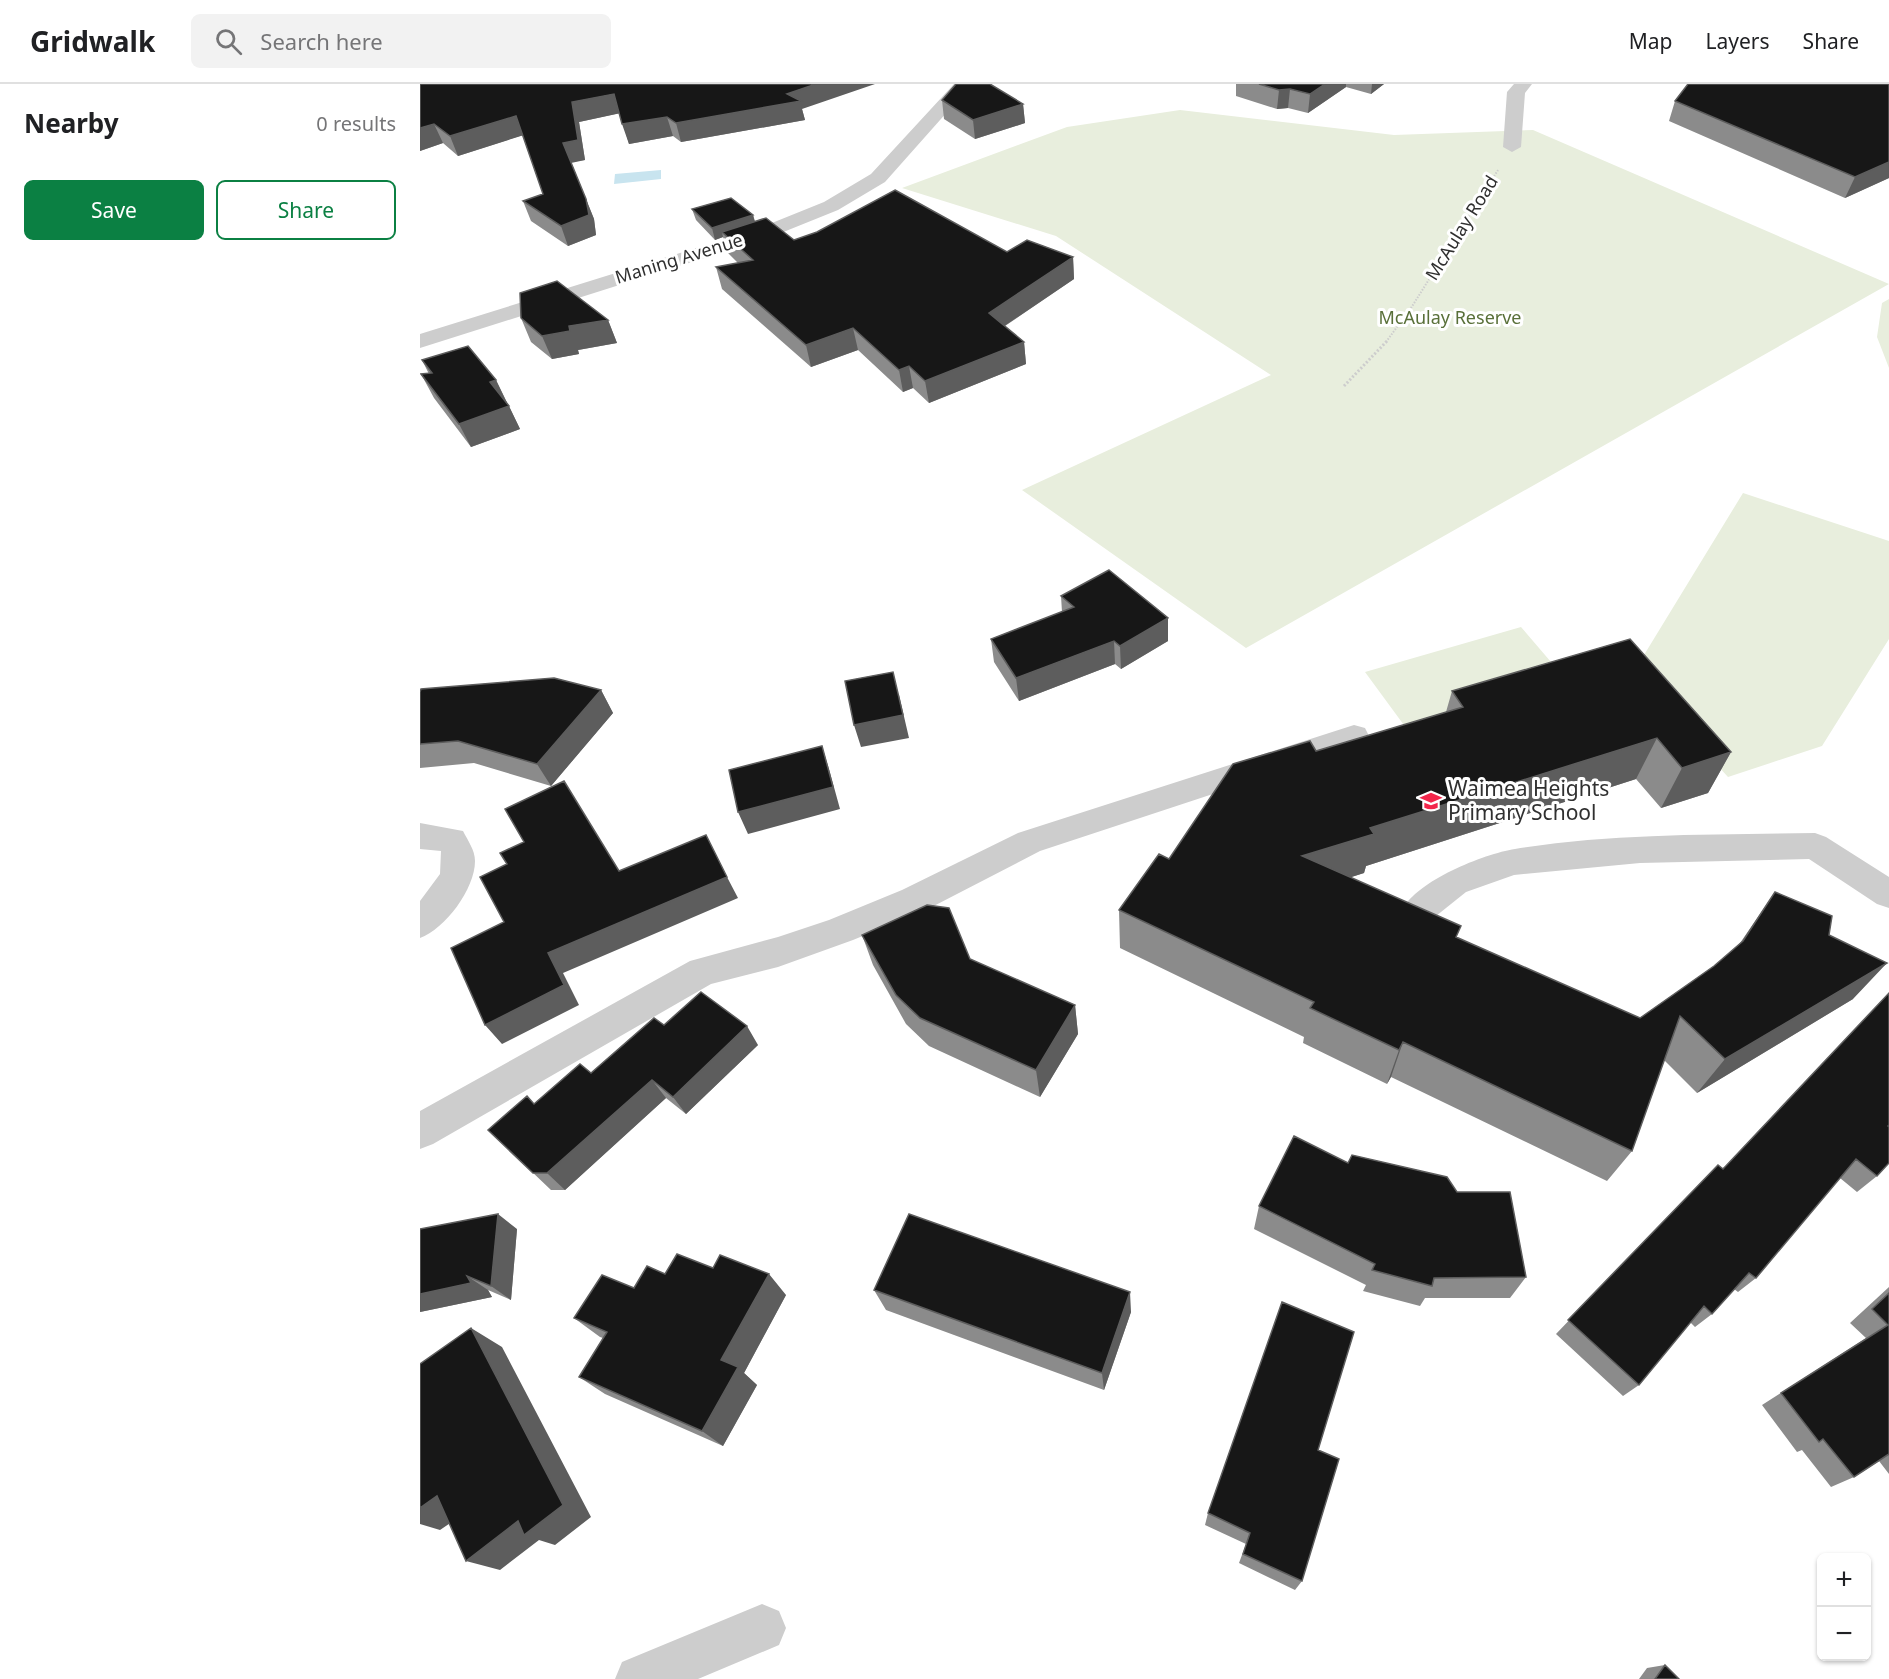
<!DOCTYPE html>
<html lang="en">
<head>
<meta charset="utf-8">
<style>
	:root { --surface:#fff; --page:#f2f2f2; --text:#202124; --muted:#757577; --line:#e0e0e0; --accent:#0b8043 }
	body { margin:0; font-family:"Noto Sans",sans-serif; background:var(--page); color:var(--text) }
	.controls { position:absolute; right:18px; bottom:18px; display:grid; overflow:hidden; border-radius:9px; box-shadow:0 2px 4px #0004 }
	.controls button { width:54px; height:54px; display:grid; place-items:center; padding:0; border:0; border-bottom:2px solid var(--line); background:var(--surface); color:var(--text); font:30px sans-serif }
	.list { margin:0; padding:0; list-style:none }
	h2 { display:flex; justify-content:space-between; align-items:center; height:78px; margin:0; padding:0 24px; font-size:26px }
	h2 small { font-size:20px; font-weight:400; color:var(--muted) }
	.actions { display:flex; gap:12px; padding:18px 24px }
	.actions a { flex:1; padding:14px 0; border:2px solid var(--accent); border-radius:9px; text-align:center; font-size:21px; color:var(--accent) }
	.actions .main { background:var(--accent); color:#fff }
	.icon { flex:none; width:33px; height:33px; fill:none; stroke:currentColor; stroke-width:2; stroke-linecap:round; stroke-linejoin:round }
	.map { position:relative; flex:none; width:1469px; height:1595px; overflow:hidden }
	header { display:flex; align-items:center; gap:36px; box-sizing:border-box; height:84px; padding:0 30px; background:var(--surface); border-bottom:2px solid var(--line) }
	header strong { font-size:28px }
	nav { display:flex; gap:33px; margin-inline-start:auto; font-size:21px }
	.search { width:420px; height:54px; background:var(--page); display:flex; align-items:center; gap:15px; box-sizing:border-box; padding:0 21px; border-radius:9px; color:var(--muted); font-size:22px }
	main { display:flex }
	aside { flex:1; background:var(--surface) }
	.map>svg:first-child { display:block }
	.green { fill:#e8eedd }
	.water { fill:#c8e4ef }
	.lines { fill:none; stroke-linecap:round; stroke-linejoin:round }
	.path-far1 { stroke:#cdcdcd; stroke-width:2; stroke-dasharray:1.5 1.5; stroke-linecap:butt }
	.path { stroke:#cdcdcd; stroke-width:3; stroke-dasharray:2 2; stroke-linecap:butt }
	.minor { fill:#cdcdcd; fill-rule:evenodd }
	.wall { fill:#8b8b8b }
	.shaded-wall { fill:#5d5d5d }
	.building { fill:#171717; stroke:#5d5d5d; stroke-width:1.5 }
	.labels { text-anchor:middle; stroke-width:6; stroke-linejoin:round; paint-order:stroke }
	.far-street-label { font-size:18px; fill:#303030; stroke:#fff }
	.far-park-label { font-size:18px; fill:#597039; stroke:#fff }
	.poi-label { font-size:21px; fill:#303030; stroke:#fff; text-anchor:start }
</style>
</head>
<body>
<header>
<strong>Gridwalk</strong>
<div class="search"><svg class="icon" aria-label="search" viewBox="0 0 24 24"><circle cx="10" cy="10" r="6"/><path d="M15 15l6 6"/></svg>Search here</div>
<nav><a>Map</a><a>Layers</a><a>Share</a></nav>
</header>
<main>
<aside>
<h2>Nearby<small>0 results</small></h2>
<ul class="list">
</ul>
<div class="actions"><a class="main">Save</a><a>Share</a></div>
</aside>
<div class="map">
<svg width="1469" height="1595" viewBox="0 0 1469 1595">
	<rect width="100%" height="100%" fill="#fff"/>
	<path class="green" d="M 760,26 L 974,51 L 1113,46 L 1469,200 L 826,564 L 602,406 L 851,291 L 636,152 L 482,104 L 647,43 Z
		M 1469,215 L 1469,284 L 1457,253 L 1462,219 Z
		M 1323,409 L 1469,457 L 1469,555 L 1402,662 L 1308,693 L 1213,589 Z
		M 1101,543 L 1149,599 L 989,648 L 945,588 Z"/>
	<path class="water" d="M 241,86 L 241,95 L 194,100 L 195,90 Z"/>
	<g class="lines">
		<path class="path-far1" d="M 966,258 L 991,224 L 1078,86"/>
		<path class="path" d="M 924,302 L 967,257"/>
		<path class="minor" d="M 534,0 L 552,0 L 465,98 L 418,126 L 351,153 L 0,264 L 0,250 L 337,145 L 404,118 L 451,90 Z
			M 1094,0 L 1112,0 L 1105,9 L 1101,63 L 1092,68 L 1083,63 L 1087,8 Z
			M 934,641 L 945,644 L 949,652 L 945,660 L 620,767 L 506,826 L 433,856 L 358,883 L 291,900 L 13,1060 L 0,1065 L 0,1027 L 270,877 L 358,853 L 409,836 L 482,806 L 598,749 Z
			M 0,739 L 43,747 C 48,757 55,766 55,777 C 55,805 25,845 0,854 L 0,817 L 20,790 L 21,767 L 0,765 Z
			M 1395,749 L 1406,753 L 1469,793 L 1469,824 L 1457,820 L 1389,775 L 1220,779 L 1094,791 L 1046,808 L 1011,836 L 999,840 L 987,836 L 982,826 C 997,797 1063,770 1095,765 C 1194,749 1295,751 1395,749 Z
			M 342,1520 L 359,1527 L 366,1544 L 359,1561 L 278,1595 L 195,1595 L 202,1578 Z"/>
	</g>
	<path class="wall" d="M 0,0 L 382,25 L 385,36 L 261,58 L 253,52 L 209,60 L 200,29 L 159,38 L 165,76 L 151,78 L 174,135 L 176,151 L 148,162 L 111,137 L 103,117 L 123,110 L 103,51 L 38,72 L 23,59 L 0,67 Z
		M 816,0 L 964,0 L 951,10 L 926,3 L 888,29 L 868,24 L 857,25 L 816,12 Z
		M 1469,0 L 1469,94 L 1425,114 L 1249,37 L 1255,17 Z
		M 522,16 L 603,20 L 605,39 L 555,55 L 524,35 Z
		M 272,125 L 333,131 L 335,137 L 374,156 L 587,168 L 653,173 L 654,195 L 585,242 L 604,258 L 606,280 L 509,319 L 493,304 L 483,308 L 438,266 L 391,283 L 302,205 L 296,183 L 318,179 L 308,169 L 303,153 L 295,156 L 276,136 Z
		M 101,234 L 188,236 L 197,259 L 158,266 L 159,270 L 132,275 L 111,258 Z
		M 2,276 L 76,296 L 100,345 L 51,363 L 14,314 L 1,290 L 9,290 Z
		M 641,512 L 748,557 L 701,585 L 695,580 L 599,617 L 574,578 L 571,555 L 642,528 Z
		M 181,606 L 193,629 L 131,702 L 54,679 L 0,684 L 0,608 Z
		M 1032,607 L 1311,668 L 1288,709 L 1241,724 L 1216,695 L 946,782 L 944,789 L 931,793 L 1037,854 L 1220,934 L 1294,882 L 1318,862 L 1355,808 L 1409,851 L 1433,915 L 1277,1009 L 1244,976 L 1212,1067 L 1187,1097 L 971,993 L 967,1000 L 883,959 L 884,953 L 700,864 L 699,826 L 749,775 L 896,667 L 1026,628 Z
		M 442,851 L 550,875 L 655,921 L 658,950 L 620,1013 L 509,962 L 486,940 L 453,881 Z
		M 244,941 L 338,961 L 266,1030 L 246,1014 L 145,1106 L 131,1106 L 68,1046 L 171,989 Z
		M 1468,1042 L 1457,1092 L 1437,1108 L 1420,1094 L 1336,1194 L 1318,1208 L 1314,1205 L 1292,1230 L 1275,1243 L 1270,1238 L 1219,1301 L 1203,1312 L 1136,1250 L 1298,1081 L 1302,1084 Z
		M 928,1079 L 1037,1108 L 1106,1193 L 1090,1214 L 1005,1214 L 1000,1222 L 943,1207 L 946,1201 L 834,1145 L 839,1122 Z
		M 97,1145 L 91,1216 L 68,1206 L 72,1213 L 0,1228 Z
		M 245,1190 L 366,1211 L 324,1289 L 337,1301 L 303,1362 L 185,1310 L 159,1293 L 183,1254 L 180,1253 L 154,1234 L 214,1204 Z
		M 1469,1203 L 1469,1390 L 1459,1377 L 1434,1393 L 1411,1403 L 1382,1366 L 1377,1368 L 1342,1321 L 1446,1254 L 1430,1239 Z
		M 454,1206 L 711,1228 L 684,1306 L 466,1226 Z
		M 898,1366 L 882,1497 L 875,1506 L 819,1479 L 826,1460 L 785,1441 L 788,1429 Z
		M 1245,1581 L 1259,1595 L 1219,1595 L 1227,1584 Z"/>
	<path class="shaded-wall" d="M 396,0 L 455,0 L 382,25 L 385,36 L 261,58 L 256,39 L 367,10 Z
		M 905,0 L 926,0 L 926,3 L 888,29 L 890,10 Z
		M 952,0 L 964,0 L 951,10 Z
		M 870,5 L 868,24 L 857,25 L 859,6 Z
		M 194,10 L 201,29 L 159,38 L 165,76 L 151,79 L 143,59 L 152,18 Z
		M 603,20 L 605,39 L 555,55 L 553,36 Z
		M 96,32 L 104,51 L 38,72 L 30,52 Z
		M 247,33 L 253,52 L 209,60 L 202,40 Z
		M 14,40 L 23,59 L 0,67 L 0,44 Z
		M 1469,78 L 1469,94 L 1425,114 L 1435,93 Z
		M 166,115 L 174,135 L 176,151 L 148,162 L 141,142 Z
		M 333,131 L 336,143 L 302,148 L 303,153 L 295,156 L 292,144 Z
		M 653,173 L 654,195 L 571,251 L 569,229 Z
		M 188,236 L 197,259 L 158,266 L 159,270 L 132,275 L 122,252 L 149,242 Z
		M 433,244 L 438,266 L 391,283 L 386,261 Z
		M 604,258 L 606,280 L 509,319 L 505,297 Z
		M 489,282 L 493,304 L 483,308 L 479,286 Z
		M 76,296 L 87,319 L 70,298 Z
		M 89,322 L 100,345 L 51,363 L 39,340 Z
		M 748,534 L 748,557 L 701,585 L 700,562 Z
		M 694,557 L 695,580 L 599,617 L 596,594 Z
		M 181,606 L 193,629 L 131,702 L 117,680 Z
		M 479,611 L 489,654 L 441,663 L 434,641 Z
		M 1237,654 L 1216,695 L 946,782 L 944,789 L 876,811 L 882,772 L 950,744 Z
		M 402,662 L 409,685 L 420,725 L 328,750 L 318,728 Z
		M 1311,668 L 1288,709 L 1241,724 L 1262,684 Z
		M 307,793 L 318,814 L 143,889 L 159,921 L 82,960 L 65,941 L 128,869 Z
		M 1467,879 L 1433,915 L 1277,1009 L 1305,975 Z
		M 655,921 L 658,950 L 620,1013 L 616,986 Z
		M 327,942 L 338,961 L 266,1030 L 253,1013 Z
		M 983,958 L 971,993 L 967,1000 L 979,966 Z
		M 232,996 L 246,1014 L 145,1106 L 127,1089 Z
		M 78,1130 L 97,1145 L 91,1216 L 71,1202 Z
		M 349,1190 L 366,1211 L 324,1289 L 337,1301 L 303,1362 L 282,1347 L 301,1276 Z
		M 47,1192 L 68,1206 L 72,1213 L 0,1228 L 0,1210 Z
		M 710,1208 L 711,1228 L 684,1306 L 682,1289 Z
		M 51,1244 L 82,1263 L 171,1433 L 135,1461 L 119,1456 L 80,1486 L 46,1477 Z
		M 17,1412 L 51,1425 L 20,1446 L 0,1440 L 0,1424 Z"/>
	<path class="building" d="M 0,0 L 396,0 L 367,10 L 381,17 L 256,39 L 247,33 L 202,40 L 194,10 L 152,18 L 158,56 L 143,59 L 166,115 L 169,131 L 141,142 L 103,117 L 123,110 L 96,32 L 30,52 L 14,40 L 0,44 Z
		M 536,0 L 570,0 L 603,20 L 553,36 L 522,16 Z
		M 839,0 L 905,0 L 890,10 L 870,5 L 859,6 Z
		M 1268,0 L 1469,0 L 1469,78 L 1435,93 L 1255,17 Z
		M 475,106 L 587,168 L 607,156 L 653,173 L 569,229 L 604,258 L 505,297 L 489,282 L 479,286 L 433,244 L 386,261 L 296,183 L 333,176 L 302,148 L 346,134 L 374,156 L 397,148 Z
		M 311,114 L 333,131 L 292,144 L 272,125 Z
		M 137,197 L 188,236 L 149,242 L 150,247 L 122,252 L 101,234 L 100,209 Z
		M 48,262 L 76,296 L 70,298 L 89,322 L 39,340 L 1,290 L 12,289 L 2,276 Z
		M 689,486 L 748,534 L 700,562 L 694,557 L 596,594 L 571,555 L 654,523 L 641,512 Z
		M 1210,555 L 1311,668 L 1262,684 L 1237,654 L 950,744 L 954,750 L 882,772 L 1041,842 L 1036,853 L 1220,934 L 1294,882 L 1323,857 L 1355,808 L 1412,832 L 1409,851 L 1467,879 L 1305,975 L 1260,932 L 1212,1067 L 983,958 L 979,966 L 890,924 L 894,918 L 699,826 L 739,770 L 749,775 L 813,680 L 890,657 L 896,667 L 1043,623 L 1032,607 Z
		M 473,588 L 483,631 L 434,641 L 425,597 Z
		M 134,594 L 181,606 L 117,680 L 38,657 L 0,660 L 0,608 L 1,605 Z
		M 402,662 L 413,703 L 318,728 L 309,686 Z
		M 144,697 L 199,787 L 286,751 L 307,793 L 128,869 L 144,901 L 65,941 L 31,864 L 84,838 L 60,793 L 87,780 L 80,769 L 104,758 L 85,725 Z
		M 507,821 L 529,824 L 550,875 L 655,921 L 616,986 L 500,934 L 476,911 L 442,851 Z
		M 281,908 L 327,942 L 253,1013 L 232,996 L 127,1089 L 113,1089 L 68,1046 L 107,1012 L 114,1020 L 160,980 L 171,989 L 234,934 L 244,941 Z
		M 1469,909 L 1469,1041 L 1468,1042 L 1469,1043 L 1469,1079 L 1457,1092 L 1436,1075 L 1336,1194 L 1329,1189 L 1292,1230 L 1284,1222 L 1219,1301 L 1148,1236 L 1298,1081 L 1303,1085 Z
		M 874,1052 L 928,1079 L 932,1071 L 1027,1093 L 1037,1108 L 1090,1108 L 1106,1193 L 1014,1194 L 1012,1202 L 952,1186 L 955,1180 L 839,1122 Z
		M 78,1130 L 71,1202 L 47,1192 L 51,1199 L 0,1210 L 0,1145 Z
		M 489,1130 L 710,1208 L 682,1289 L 454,1206 Z
		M 257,1170 L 293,1184 L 300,1171 L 349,1190 L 301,1276 L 318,1283 L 282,1347 L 159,1293 L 187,1248 L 154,1234 L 182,1191 L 214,1204 L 227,1182 L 245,1190 Z
		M 1469,1209 L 1469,1370 L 1434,1393 L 1403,1355 L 1399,1358 L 1361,1309 L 1468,1241 L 1452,1225 Z
		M 862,1218 L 934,1248 L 898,1366 L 919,1375 L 882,1497 L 823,1470 L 830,1449 L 788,1429 Z
		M 51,1244 L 143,1421 L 104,1451 L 98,1437 L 46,1477 L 17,1412 L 0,1424 L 0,1280 Z
		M 1245,1581 L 1259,1595 L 1235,1595 Z"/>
	<defs>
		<symbol id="school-bare" viewBox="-9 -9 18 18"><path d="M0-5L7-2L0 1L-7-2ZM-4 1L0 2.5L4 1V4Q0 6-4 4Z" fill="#f3264b" stroke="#fff" stroke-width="2.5" paint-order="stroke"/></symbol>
	</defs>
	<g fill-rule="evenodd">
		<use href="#school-bare" x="996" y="702" width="30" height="30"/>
	</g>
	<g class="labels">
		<g class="far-street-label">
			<text transform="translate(1042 144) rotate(-58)" y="6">McAulay Road</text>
			<text transform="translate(259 175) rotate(-17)" y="6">Maning Avenue</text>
		</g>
		<g class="far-park-label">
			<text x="1030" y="240">McAulay Reserve</text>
		</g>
		<g class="poi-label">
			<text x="1028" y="712">Waimea Heights<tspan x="1028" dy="24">Primary School</tspan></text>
		</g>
	</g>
</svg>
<div class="controls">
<button>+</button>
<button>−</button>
</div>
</div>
</main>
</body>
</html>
